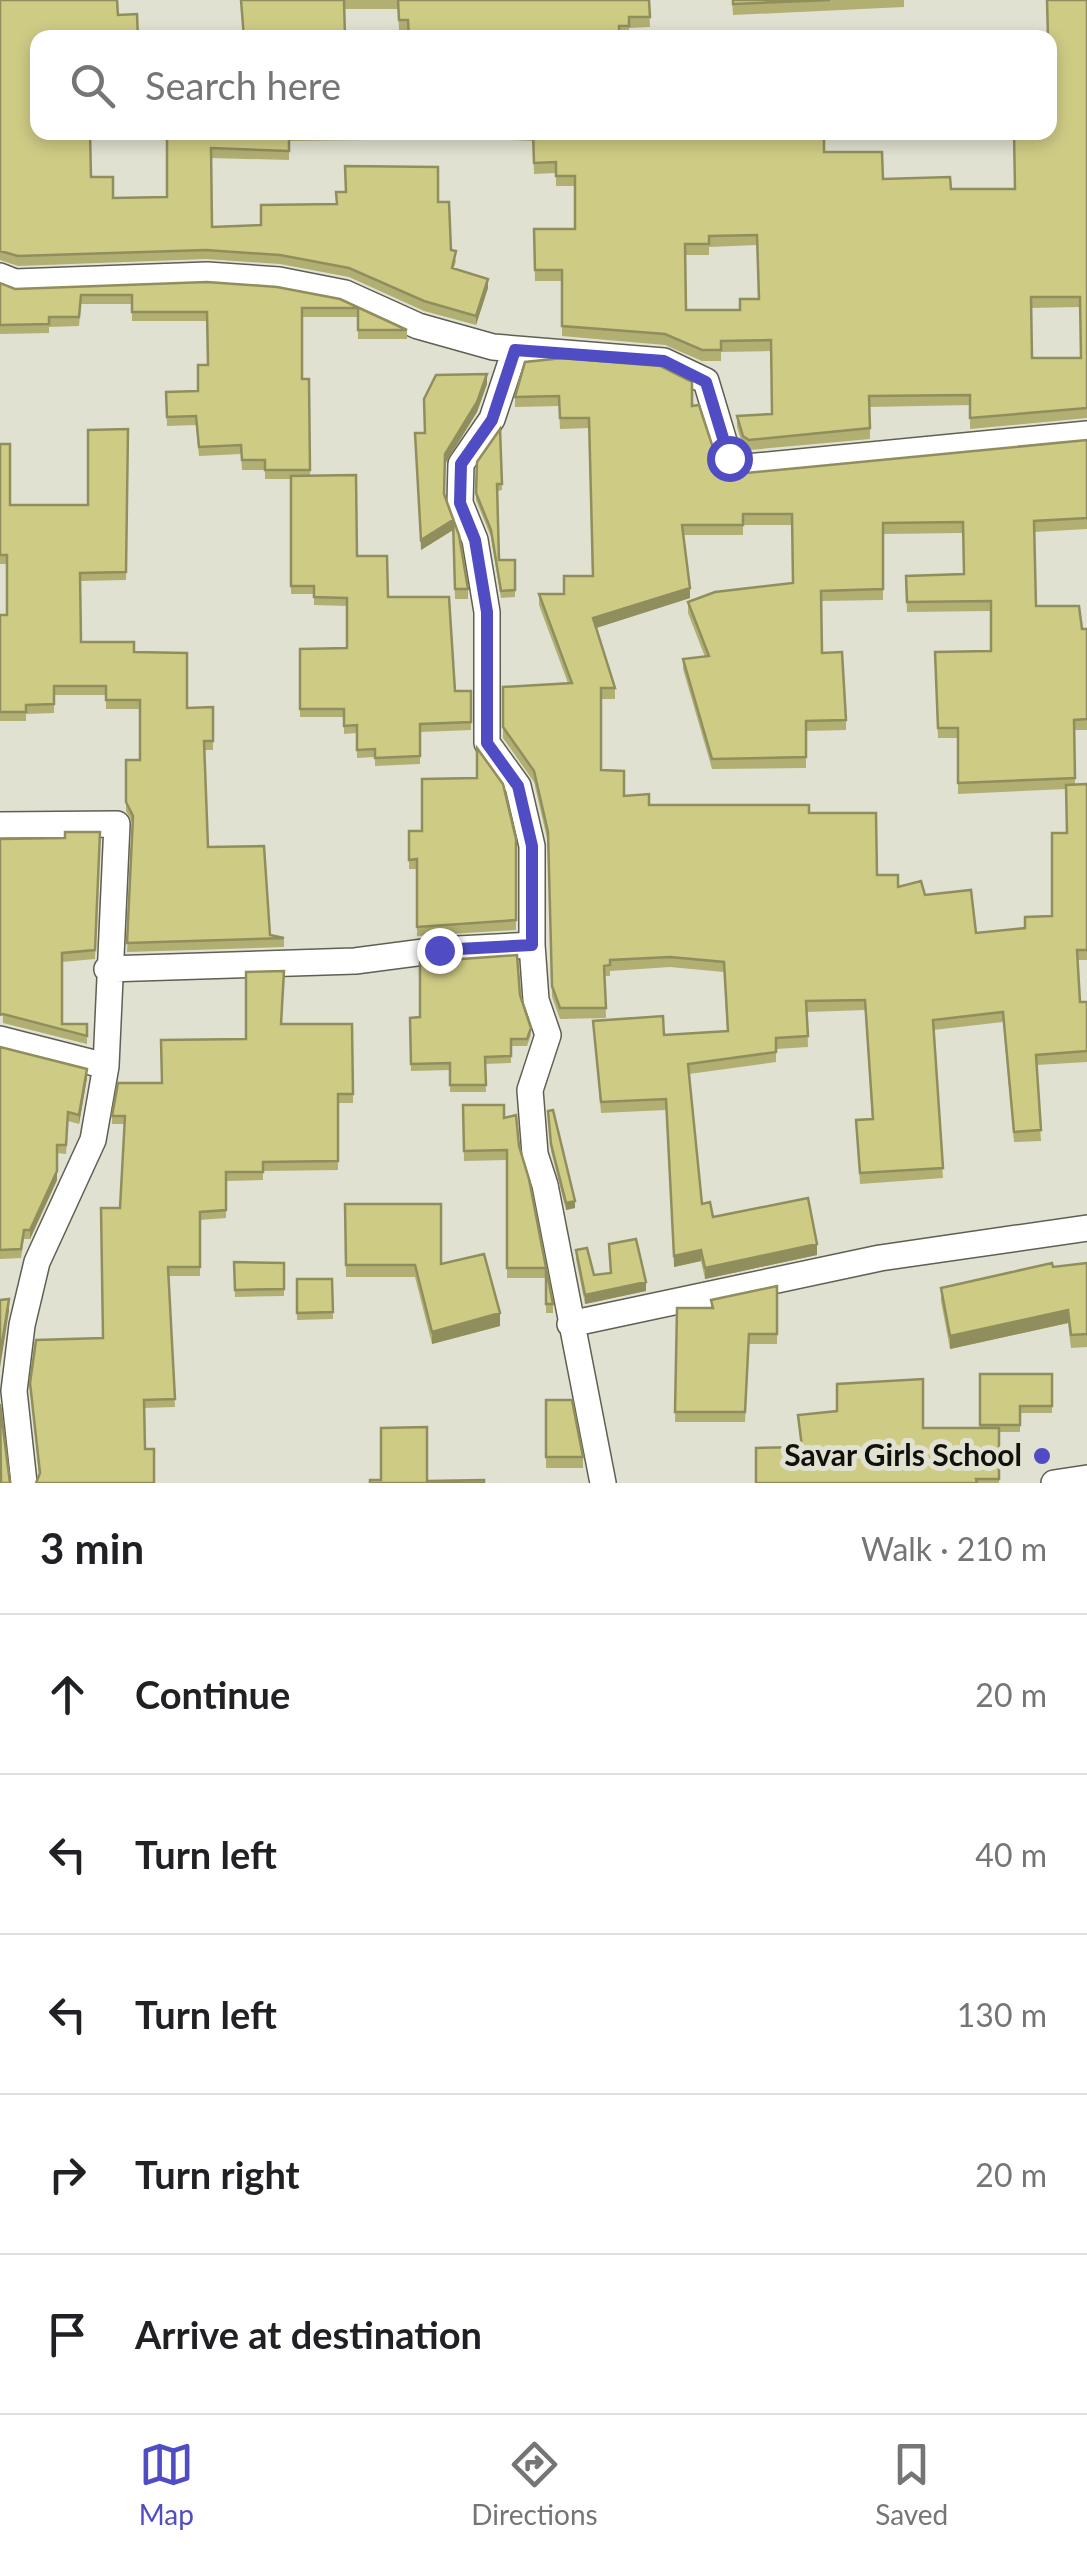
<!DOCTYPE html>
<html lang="en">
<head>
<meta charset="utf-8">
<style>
	:root { --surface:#fff; --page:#f2f2f2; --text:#202124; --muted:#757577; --line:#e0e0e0; --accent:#504cc3 }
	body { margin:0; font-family:Lato,sans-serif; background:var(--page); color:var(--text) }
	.stop { position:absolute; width:30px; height:30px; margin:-22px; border:8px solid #504cc3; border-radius:50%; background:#fff }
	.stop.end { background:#504cc3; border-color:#fff; box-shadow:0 2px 10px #0008 }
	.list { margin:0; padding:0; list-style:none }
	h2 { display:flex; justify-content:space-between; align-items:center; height:130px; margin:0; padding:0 40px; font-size:42px }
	h2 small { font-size:32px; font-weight:400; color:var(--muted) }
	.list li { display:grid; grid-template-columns:65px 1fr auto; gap:30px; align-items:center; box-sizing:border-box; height:160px; padding:0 40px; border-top:2px solid var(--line) }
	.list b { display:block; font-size:38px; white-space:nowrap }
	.list em { font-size:32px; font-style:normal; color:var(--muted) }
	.icon { flex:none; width:55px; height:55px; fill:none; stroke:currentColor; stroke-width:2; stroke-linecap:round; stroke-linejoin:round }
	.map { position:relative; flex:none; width:1087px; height:1483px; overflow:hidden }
	.search { position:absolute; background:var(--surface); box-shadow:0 5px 15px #0003; left:30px; right:30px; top:30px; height:110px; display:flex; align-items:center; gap:25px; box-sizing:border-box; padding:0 35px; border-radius:20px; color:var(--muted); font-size:38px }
	.sheet { height:930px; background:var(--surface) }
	nav { display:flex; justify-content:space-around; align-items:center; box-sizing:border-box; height:140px; border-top:2px solid var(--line); background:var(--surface); font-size:28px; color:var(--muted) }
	nav a { display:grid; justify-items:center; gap:5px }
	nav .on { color:var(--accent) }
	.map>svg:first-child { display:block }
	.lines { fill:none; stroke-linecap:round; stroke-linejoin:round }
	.street-casing { stroke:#5f5f52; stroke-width:28 }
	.street { stroke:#fff; stroke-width:25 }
	.wall { fill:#b1af72; fill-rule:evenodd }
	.shaded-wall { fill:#908e5d }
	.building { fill:#cecb85; stroke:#908e5d; stroke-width:2.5; fill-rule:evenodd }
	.route { stroke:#504cc3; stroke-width:12 }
	.poi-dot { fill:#504cc3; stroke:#e1e1d2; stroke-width:4 }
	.labels { text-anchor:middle; stroke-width:10; stroke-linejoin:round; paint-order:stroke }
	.poi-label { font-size:30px; font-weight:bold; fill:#11110c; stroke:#e1e1d2; text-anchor:end }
</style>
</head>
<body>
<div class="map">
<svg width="1087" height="1483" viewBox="0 0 1087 1483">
	<rect width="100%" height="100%" fill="#e1e1d2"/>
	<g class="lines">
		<defs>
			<path id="street" d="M 0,276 L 15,282 L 207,275 L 279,280 L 345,293 L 418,326 L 493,347 L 664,361 L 706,381 L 729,458 L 746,467 L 1087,434
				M 0,825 L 117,824 L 106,1066 L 93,1140 L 37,1262 L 22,1325 L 14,1391 L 24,1483
				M 532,945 L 536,1000 L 548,1035 L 530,1090 L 535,1154 L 545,1185 L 603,1483
				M 107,969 L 355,961 L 439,950 L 532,945 L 532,846 L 518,786 L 487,743 L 487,612 L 475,540 L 460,503 L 461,464 L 492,419 L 515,350
				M 0,1039 L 106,1066
				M 570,1324 L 880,1258 L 1087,1228
				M 1054,1483 L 1087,1478"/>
		</defs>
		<use href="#street" class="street-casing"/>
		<use href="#street" class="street"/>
	</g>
	<path class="wall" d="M 0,0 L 38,38 L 38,132 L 91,177 L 113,198 L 167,197 L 167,134 L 289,132 L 289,160 L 211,158 L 212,227 L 261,225 L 438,202 L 451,250 L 456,261 L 454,268 L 488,288 L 476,325 L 424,311 L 349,277 L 280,264 L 206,259 L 18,266 L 0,260 Z
		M 240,0 L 649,0 L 650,27 L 629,28 L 629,37 L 619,37 L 399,30 L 398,9 L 344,9 Z
		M 732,0 L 904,0 L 904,7 L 733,15 Z
		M 1087,0 L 1087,418 L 970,429 L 970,405 L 870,407 L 870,439 L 749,450 L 743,447 L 737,427 L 737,416 L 772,414 L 771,351 L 721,352 L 721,361 L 702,361 L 665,345 L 562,336 L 562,281 L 535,281 L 534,229 L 575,229 L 575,186 L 556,186 L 556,173 L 534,174 L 533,141 L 492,139 L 492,132 L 824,132 L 824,152 L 883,179 L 951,189 L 1014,189 ZM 757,245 L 759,299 L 740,310 L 686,310 L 685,255 L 709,255 L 709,247 ZM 1080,307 L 1081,358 L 1032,358 L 1031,308 Z
		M 290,132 L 365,132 L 365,140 L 290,141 Z
		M 0,283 L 15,289 L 340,299 L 407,330 L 407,339 L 358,339 L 358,317 L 302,317 L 302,379 L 309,379 L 310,476 L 357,556 L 455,691 L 471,691 L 471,730 L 420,732 L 420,764 L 375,766 L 375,757 L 357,758 L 357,733 L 344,734 L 344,717 L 300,717 L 300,649 L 347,648 L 347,606 L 314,605 L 314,594 L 291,594 L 291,479 L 265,479 L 265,470 L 242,470 L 241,454 L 199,456 L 196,425 L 167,426 L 166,392 L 198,391 L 208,365 L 207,321 L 132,321 L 132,304 L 81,304 L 79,326 L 49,327 L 49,333 L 0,334 Z
		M 525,362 L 692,406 L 716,457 L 746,473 L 1087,440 L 1087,529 L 1034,532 L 1036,606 L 1082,629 L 1087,629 L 1087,730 L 1074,730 L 1075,784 L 1087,784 L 1087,960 L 1077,960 L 1080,1002 L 1087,1002 L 1087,1062 L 1036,1065 L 1041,1141 L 1014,1142 L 1003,1022 L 933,1030 L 943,1178 L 860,1184 L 856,1120 L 872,1119 L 865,1010 L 807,1012 L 808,1047 L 776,1049 L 776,1062 L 689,1074 L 702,1204 L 713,1217 L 817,1255 L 705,1279 L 701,1261 L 674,1267 L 666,1110 L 601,1113 L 593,1021 L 664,1035 L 727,1031 L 724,972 L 670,967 L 610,971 L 610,976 L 605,976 L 606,1018 L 560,1019 L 552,997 L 548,843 L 534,782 L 503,738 L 503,687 L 568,683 L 539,605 L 539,594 L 564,594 L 592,576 L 589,428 L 560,429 L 559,406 L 515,407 L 515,397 ZM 743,525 L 792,525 L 793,583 L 688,602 L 688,613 L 705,657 L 683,659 L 683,669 L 712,769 L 806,768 L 806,731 L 846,730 L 846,720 L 822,653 L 821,601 L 883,600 L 883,534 L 963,533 L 964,574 L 906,576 L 907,612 L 991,611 L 991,651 L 935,652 L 938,738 L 958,738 L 958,794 L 1066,789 L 1067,833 L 1052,916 L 1025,928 L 976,933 L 925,895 L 898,887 L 877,875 L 809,813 L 649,805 L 624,796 L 601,770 L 601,699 L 615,699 L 615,688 L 596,628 L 690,598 L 683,535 L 743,535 Z
		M 487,374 L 487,384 L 477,412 L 445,464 L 444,494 L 459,535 L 468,589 L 468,599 L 455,599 L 453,530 L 421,550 L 415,433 L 425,433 L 424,399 L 436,375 Z
		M 128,429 L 126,580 L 80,581 L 81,642 L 134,652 L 187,708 L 213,707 L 213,750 L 204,750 L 208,847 L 270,935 L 284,938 L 284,947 L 127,952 L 133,824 L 126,811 L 126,760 L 140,760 L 140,709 L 106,709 L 106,695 L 54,695 L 54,713 L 26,714 L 26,721 L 0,721 L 0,615 L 7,615 L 7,564 L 0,564 L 0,444 L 10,505 L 88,505 Z
		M 500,429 L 502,490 L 498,491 L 499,560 L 515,590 L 515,597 L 501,598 L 491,537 L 476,500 L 477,462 Z
		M 409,831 L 516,839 L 516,930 L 417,936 L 417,869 L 409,869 Z
		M 100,832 L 95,959 L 62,962 L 62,1024 L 87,1024 L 87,1044 L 3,1023 L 0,839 L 65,838 Z
		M 520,995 L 531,1035 L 527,1046 L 511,1046 L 511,1063 L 485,1064 L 486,1092 L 450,1092 L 450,1070 L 411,1071 L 410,1018 L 420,1017 Z
		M 282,1024 L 352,1024 L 353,1103 L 338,1103 L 338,1170 L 263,1171 L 263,1180 L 226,1181 L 226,1218 L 200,1220 L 200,1276 L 168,1276 L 175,1407 L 144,1408 L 39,1475 L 30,1383 L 103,1338 L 120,1208 L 125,1124 L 112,1124 L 112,1116 L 162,1083 L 246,1039 Z
		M 0,1047 L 87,1078 L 79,1124 L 68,1121 L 66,1154 L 57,1153 L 57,1180 L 30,1239 L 24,1239 L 21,1258 L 0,1259 Z
		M 463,1105 L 504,1118 L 519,1146 L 553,1304 L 553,1313 L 546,1313 L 546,1278 L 507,1278 L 507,1160 L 464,1161 Z
		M 548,1111 L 575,1208 L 566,1210 L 551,1151 Z
		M 345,1204 L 441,1264 L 500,1326 L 432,1344 L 415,1277 L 346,1277 Z
		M 576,1250 L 594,1275 L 646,1291 L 585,1304 L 576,1259 Z
		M 234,1262 L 284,1263 L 284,1296 L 235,1297 Z
		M 1087,1263 L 1087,1347 L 1071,1348 L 1068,1323 L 950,1349 L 941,1301 L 941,1288 L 1053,1267 Z
		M 297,1279 L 332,1279 L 333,1319 L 297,1320 Z
		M 777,1286 L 777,1344 L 749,1344 L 745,1422 L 675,1422 L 677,1308 L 711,1308 L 711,1300 Z
		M 980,1374 L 1052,1374 L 1052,1413 L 1020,1413 L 1020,1432 L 999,1432 L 999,1483 L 756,1483 L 801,1447 L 798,1415 L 923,1428 L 980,1428 Z
		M 546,1400 L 583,1457 L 583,1468 L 546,1468 Z"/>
	<path class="shaded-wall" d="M 488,279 L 488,288 L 476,325 L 476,316 Z
		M 487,374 L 487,384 L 477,412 L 445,464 L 445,454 Z
		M 453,520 L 453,530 L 421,550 L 421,540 Z
		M 690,588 L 690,598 L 593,629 L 593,618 Z
		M 87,1069 L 87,1078 L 79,1124 L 79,1115 Z
		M 57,1171 L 57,1180 L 30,1239 L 30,1230 Z
		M 575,1201 L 575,1208 L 566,1210 L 566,1203 Z
		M 817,1244 L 817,1255 L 705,1279 L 705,1268 Z
		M 701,1250 L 701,1261 L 674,1267 L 674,1256 Z
		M 646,1282 L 646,1291 L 585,1304 L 585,1295 Z
		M 9,1299 L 9,1311 L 0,1368 L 0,1356 Z
		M 1068,1310 L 1068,1323 L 950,1349 L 950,1336 Z
		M 500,1313 L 500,1326 L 432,1344 L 432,1332 Z"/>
	<path class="building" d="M 0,0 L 117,0 L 118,15 L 137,14 L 138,38 L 38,38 L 38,132 L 90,132 L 91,177 L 113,177 L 113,198 L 167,197 L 167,134 L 195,134 L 195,132 L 289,132 L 289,151 L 211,148 L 212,227 L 261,225 L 261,205 L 337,204 L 336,192 L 346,192 L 345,166 L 438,167 L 438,202 L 449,202 L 451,250 L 456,251 L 452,268 L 488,279 L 476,316 L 424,301 L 349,268 L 280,255 L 206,250 L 18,256 L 0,251 Z
		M 241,0 L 344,0 L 345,38 L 244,38 Z
		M 398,0 L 649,0 L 650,17 L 629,17 L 629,26 L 619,26 L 619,38 L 409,38 L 408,20 L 399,20 Z
		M 733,0 L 830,0 L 733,4 Z
		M 1047,0 L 1087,0 L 1087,408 L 970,418 L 970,395 L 869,396 L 870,428 L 749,440 L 743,436 L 737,416 L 772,414 L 771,340 L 721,341 L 721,350 L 702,350 L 665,334 L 562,326 L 562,270 L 535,270 L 534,229 L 575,229 L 575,176 L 556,176 L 556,162 L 534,163 L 533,132 L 824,132 L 824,152 L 882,152 L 883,179 L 950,177 L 951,189 L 1015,189 L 1014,132 L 1050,132 L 1050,38 L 1048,38 ZM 757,235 L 759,299 L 740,299 L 740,310 L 686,310 L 685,244 L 709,244 L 709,236 ZM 1031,297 L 1080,297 L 1081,358 L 1032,358 Z
		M 290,132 L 365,132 L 365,133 L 290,134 Z
		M 207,282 L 277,287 L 340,299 L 407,330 L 358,330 L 358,308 L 302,308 L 302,379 L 309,379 L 310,470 L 265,470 L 265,460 L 242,460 L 241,445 L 199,447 L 196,416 L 167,417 L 166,392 L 198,391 L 198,365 L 208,365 L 207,312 L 132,312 L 132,295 L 81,295 L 79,317 L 49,317 L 49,324 L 0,325 L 0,283 L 15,289 Z
		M 563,358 L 660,366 L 692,382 L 692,406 L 699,405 L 716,457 L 746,473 L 1087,440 L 1087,518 L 1034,521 L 1036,606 L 1079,606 L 1082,629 L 1087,629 L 1087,719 L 1074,720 L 1075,778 L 958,783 L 958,728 L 938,728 L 935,652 L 991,651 L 991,601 L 907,602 L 906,576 L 964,574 L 963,522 L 883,523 L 883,589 L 821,591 L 822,653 L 842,652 L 846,720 L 806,721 L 806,757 L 712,759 L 683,659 L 709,656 L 688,602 L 715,592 L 793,583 L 792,514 L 743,514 L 743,525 L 682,525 L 690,588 L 593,618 L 615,688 L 601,688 L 601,770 L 624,771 L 624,796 L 649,794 L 649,805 L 809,805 L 809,813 L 876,813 L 877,875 L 898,875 L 898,887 L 921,881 L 925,895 L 971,890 L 976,933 L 1025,928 L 1025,917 L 1052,916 L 1052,833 L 1067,833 L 1066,785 L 1087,784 L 1087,950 L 1077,950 L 1080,1002 L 1087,1002 L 1087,1051 L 1036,1055 L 1041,1130 L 1014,1132 L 1003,1012 L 933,1020 L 943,1168 L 860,1173 L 856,1120 L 873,1119 L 865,1000 L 806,1001 L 808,1036 L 776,1038 L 776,1052 L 688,1064 L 702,1204 L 710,1202 L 713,1217 L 808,1198 L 817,1244 L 705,1268 L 701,1250 L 674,1256 L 666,1099 L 601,1102 L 593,1021 L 663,1016 L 664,1035 L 728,1031 L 724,962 L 670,957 L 610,960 L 610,965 L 604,966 L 606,1008 L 560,1008 L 552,986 L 548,832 L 534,771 L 503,727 L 503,687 L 572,683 L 539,594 L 564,594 L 564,576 L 593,576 L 589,418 L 560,418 L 559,396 L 515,397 L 525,362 Z
		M 487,374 L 477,402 L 445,454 L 444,494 L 459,535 L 468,589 L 455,589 L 453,520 L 421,540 L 415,433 L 425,433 L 424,399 L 436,375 Z
		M 128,429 L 126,572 L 80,573 L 81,642 L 134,642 L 134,652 L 187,653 L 187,708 L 213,707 L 213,741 L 204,741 L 208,847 L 264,846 L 270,935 L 284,938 L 127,943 L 133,816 L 126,802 L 126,760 L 140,760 L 140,700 L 106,700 L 106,686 L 54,686 L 54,704 L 26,705 L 26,712 L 0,712 L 0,615 L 7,615 L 7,555 L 0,555 L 0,444 L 10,444 L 10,505 L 88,505 L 88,430 Z
		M 500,429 L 502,484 L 497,484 L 499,560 L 515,560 L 515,590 L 501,591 L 491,530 L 476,493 L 477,462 Z
		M 356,475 L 357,556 L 387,556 L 388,597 L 449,597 L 455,691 L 471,691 L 471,722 L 420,724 L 420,756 L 375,758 L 375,749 L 357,750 L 357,725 L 344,726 L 344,709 L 300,709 L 300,649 L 347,648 L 347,598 L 314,597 L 314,586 L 291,586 L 291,476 Z
		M 477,748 L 503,784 L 516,839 L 516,920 L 417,927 L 417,859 L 409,860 L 409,831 L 422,831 L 422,779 L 477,778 Z
		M 65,832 L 100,832 L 95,950 L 62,953 L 62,1024 L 87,1024 L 87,1036 L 3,1014 L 0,1015 L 0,839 L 65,838 Z
		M 517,955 L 520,995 L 531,1028 L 527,1039 L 511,1039 L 511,1056 L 485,1057 L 486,1085 L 450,1085 L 450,1063 L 411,1064 L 410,1018 L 420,1017 L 420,962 Z
		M 284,971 L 281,1024 L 352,1024 L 353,1094 L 338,1094 L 338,1161 L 263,1162 L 263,1172 L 226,1172 L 226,1210 L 200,1212 L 200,1267 L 168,1267 L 175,1399 L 144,1400 L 145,1449 L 154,1449 L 154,1483 L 36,1483 L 40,1473 L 30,1383 L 36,1340 L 103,1338 L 101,1208 L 120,1208 L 125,1116 L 112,1116 L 118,1083 L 162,1083 L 161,1040 L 246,1039 L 246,972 Z
		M 0,1047 L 87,1069 L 79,1115 L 68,1112 L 66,1145 L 57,1145 L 57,1171 L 30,1230 L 24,1230 L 21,1249 L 0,1250 Z
		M 463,1105 L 504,1105 L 504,1118 L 516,1115 L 519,1146 L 529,1179 L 553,1304 L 546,1304 L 546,1268 L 507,1268 L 507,1150 L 464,1151 Z
		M 553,1110 L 575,1201 L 566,1203 L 551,1144 L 548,1111 Z
		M 345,1204 L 441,1204 L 441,1264 L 484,1254 L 500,1313 L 432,1332 L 415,1265 L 346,1265 Z
		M 636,1239 L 646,1282 L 585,1295 L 576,1250 L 587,1248 L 594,1275 L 611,1273 L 609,1244 Z
		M 234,1262 L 284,1263 L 284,1289 L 235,1290 Z
		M 1052,1263 L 1053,1267 L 1087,1263 L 1087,1334 L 1071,1335 L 1068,1310 L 950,1336 L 941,1288 Z
		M 297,1279 L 332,1279 L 333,1312 L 297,1313 Z
		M 777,1286 L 777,1334 L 749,1334 L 745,1412 L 675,1412 L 677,1308 L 713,1308 L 711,1300 Z
		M 9,1299 L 0,1356 L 0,1300 Z
		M 980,1374 L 1052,1374 L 1052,1406 L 1020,1406 L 1020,1425 L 980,1425 Z
		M 923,1379 L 923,1428 L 999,1428 L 999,1479 L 976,1479 L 977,1483 L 756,1483 L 756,1448 L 802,1447 L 798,1415 L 837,1411 L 837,1384 Z
		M 546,1400 L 572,1400 L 583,1457 L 546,1457 Z
		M 0,1404 L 10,1483 L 1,1483 Z
		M 427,1427 L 427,1481 L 484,1480 L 484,1483 L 370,1483 L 370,1480 L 381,1480 L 381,1428 Z"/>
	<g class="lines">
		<path class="route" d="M 439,950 L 532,945 L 532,846 L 518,786 L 487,743 L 487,612 L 475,540 L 460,503 L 461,464 L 492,420 L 515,350 L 664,361 L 706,382 L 729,458"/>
	</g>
	<circle class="poi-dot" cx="1042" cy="1456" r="10"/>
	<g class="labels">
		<g class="poi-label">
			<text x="1022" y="1466">Savar Girls School</text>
		</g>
	</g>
</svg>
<div class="stop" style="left:729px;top:458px"></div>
<div class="stop end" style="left:439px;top:950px"></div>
<div class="search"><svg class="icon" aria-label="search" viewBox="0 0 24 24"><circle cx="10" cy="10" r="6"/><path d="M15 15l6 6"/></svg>Search here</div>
</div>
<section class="sheet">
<h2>3 min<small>Walk · 210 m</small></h2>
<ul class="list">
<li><svg class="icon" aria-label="ahead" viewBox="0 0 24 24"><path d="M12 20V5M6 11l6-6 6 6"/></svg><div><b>Continue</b></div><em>20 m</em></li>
<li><svg class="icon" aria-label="left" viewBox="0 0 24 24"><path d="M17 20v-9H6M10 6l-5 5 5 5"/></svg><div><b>Turn left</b></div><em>40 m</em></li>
<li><svg class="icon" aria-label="left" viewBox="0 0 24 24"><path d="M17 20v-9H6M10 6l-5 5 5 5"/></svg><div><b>Turn left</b></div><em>130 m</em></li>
<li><svg class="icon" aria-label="right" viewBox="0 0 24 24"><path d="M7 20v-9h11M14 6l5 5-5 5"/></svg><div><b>Turn right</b></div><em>20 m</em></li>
<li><svg class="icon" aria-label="arrive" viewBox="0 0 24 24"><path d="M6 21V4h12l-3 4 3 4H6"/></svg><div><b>Arrive at destination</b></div></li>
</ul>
</section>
<nav>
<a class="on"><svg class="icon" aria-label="map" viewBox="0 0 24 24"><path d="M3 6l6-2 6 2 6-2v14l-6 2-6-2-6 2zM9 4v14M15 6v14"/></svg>Map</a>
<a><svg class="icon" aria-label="directions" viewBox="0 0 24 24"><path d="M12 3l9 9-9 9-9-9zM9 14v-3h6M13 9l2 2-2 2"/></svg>Directions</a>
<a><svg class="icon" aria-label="saved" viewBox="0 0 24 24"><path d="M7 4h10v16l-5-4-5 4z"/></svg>Saved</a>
</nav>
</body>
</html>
